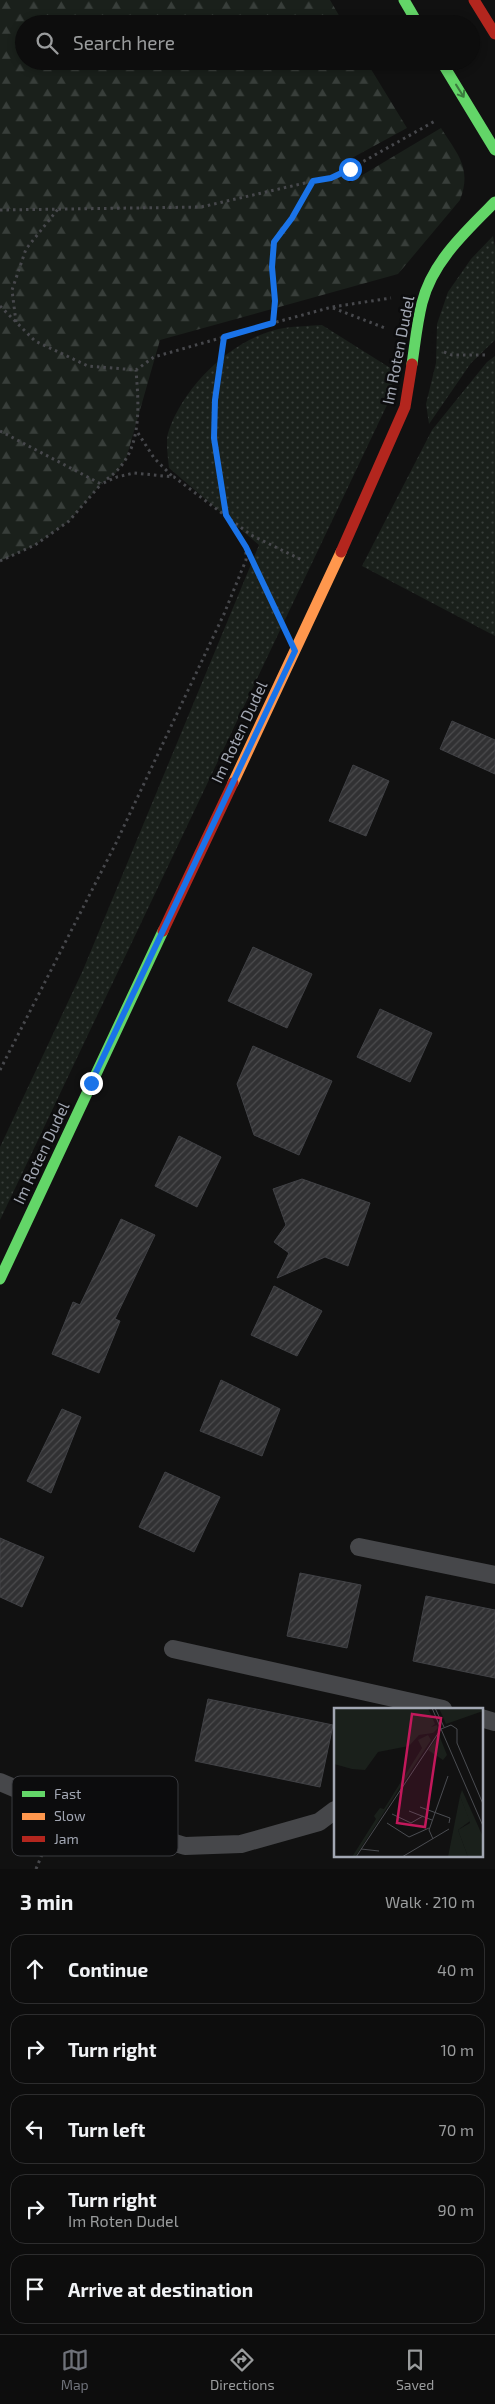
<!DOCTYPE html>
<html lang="en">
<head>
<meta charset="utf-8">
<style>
	:root { --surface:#0d0d0d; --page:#1b1b1b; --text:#f1f3f6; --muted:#9a9c9d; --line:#2d2d2e; --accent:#6f727a }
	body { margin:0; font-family:"Exo 2",sans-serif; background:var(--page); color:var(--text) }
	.stop { position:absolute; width:15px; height:15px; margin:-11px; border:4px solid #1a73e8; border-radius:50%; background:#fff }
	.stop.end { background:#1a73e8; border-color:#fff; box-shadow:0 1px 5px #0008 }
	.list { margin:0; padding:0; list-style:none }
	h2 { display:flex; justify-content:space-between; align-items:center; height:65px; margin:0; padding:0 20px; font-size:21px }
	h2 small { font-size:16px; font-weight:400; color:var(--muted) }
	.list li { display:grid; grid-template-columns:32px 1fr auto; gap:15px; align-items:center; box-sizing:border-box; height:70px; margin:0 10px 10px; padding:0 10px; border:1px solid var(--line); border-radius:15px }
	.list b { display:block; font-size:19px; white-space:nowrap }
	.list p { margin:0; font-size:16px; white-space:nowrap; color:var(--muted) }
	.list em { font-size:16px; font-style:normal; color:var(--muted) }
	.icon { flex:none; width:28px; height:28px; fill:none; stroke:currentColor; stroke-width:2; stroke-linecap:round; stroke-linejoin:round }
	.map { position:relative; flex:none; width:495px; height:1869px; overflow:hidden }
	.search { position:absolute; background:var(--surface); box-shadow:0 2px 8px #0003; left:15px; right:15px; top:15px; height:55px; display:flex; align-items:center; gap:12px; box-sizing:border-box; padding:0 18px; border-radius:28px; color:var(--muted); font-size:19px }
	.sheet { height:465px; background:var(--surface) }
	nav { display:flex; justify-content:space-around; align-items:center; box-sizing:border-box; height:70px; border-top:1px solid var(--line); background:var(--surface); font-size:14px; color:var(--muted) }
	nav a { display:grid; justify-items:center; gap:2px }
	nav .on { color:var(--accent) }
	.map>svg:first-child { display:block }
	.grass { fill:url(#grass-dots) }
	.forest { fill:url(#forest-firs) }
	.building { fill:url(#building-hatch); stroke:#404145 }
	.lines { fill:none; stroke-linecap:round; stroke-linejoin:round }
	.path { stroke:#47484c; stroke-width:3; stroke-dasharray:2.5 4; stroke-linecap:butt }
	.lane { stroke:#46474a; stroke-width:18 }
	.fast { stroke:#63d668; stroke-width:11 }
	.slow { stroke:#ff974d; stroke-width:11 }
	.jam { stroke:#b3261e; stroke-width:11 }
	.oneway { stroke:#3c7b3f }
	.route { stroke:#1a73e8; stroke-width:6 }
	.labels { text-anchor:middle; stroke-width:5; stroke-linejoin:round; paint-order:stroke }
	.street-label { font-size:16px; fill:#a2a7b3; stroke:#0c0c0d }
	.inset-road { fill:none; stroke:#4b4d52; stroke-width:1 }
	.view { fill:#c2185b; fill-opacity:0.15; stroke:#c2185b; stroke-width:2.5 }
	.inset-edge { fill:none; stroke:#a2a7b3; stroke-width:2.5 }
	.key { fill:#0c0c0d; stroke:#393a3f; stroke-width:1 }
	.key-label { font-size:14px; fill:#a2a7b3 }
</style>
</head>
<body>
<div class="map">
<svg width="495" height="1869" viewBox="0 0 495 1869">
	<defs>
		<pattern id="grass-dots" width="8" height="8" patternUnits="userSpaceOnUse" patternTransform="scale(1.25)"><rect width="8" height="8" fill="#1a201b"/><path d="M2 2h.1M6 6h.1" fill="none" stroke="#383e3a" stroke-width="1.8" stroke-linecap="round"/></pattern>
		<pattern id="forest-firs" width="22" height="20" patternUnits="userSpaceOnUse" patternTransform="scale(1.25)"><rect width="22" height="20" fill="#1a201b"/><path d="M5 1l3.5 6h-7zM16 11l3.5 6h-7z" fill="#383e3a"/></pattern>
		<pattern id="building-hatch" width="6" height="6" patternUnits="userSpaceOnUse" patternTransform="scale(1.25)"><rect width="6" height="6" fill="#313133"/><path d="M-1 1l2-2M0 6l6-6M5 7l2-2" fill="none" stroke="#4c4c4e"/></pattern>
	</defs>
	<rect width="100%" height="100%" fill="#111"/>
	<path class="grass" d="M 493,236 L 495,247 L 495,340 L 471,363 L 429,424 L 426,404 L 436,363 L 437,324 L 448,292 L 471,259 Z
		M 322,325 L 395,371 L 387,405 L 0,1220 L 0,1147 L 83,970 L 259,545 L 169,468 C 168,457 165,440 169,430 C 185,384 235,336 284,328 C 297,326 310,326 322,325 Z
		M 495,356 L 495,636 L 362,566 L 432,430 L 487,362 Z"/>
	<path class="forest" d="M 0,0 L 330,0 L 344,24 L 24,24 L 24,61 L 366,61 L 407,128 L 341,164 L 349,183 L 441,128 C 458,155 472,168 460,200 L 398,274 L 160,340 L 126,459 L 115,474 L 101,484 L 69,521 L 35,545 L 0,561 Z"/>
	<path class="building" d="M 452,721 L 495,740 L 495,774 L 440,749 Z
		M 353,765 L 389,781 L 366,836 L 329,821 Z
		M 253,947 L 312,974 L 287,1028 L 228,1001 Z
		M 380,1009 L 432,1033 L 410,1082 L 357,1057 Z
		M 253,1046 L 332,1081 L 299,1155 L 254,1135 L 237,1084 Z
		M 179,1136 L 221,1157 L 197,1207 L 155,1186 Z
		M 302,1179 L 370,1203 L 348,1266 L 325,1257 L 277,1278 L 289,1253 L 274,1242 L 286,1225 L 273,1189 Z
		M 121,1219 L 155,1235 L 115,1319 L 120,1321 L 99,1373 L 52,1354 L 73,1302 L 80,1305 Z
		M 274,1286 L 322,1311 L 297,1356 L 251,1335 Z
		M 221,1380 L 280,1409 L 262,1456 L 200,1431 Z
		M 62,1409 L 81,1417 L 51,1493 L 27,1481 Z
		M 165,1472 L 220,1497 L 194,1552 L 139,1527 Z
		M 0,1538 L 44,1557 L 22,1607 L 0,1597 Z
		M 300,1573 L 361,1585 L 347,1648 L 287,1636 Z
		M 426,1596 L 495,1610 L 495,1678 L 413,1661 Z
		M 208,1699 L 333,1725 L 320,1787 L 195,1761 Z"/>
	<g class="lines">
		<path class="path" d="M 404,61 L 411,66
			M 0,210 L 201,207 L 331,177 L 350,169 L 435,121
			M 0,306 L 35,341 L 88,366 L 136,370 L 154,357 L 273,323 L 332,307 L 391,298
			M 333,308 L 385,328
			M 16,322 L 12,290 L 26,249 L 58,209
			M 273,323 L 275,301 L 272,267 L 274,242 L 292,218 L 313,181
			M 444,352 L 452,355 L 485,355
			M 0,431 L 101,484 L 117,477 L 134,473 L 174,477 L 251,535 L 304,561
			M 138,433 L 154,458 L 173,477
			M 107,479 C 143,454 139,409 136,370
			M 247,549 L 278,614
			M 0,561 L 35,545 L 69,521 L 102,483
			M 0,1070 L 116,843 L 224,614 L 246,560 L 246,547 L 226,515 L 214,438 L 215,400 L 224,337
			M 36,1869 L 51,1833"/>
		<path class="lane" d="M 359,1547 L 495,1575
			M 173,1649 L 443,1709
			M 481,1718 L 495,1722
			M 0,1782 L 61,1808 L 185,1846 L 241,1844 L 319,1822 L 335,1810"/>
		<path class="fast" d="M 404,0 L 418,24
			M 441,61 L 495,150
			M 412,364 C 415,344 417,323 422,303 C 432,262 466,231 495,202
			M 0,1279 L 163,931"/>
		<path class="slow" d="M 233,783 L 341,552"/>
		<path class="jam" d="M 474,0 L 495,34
			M 341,552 L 405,407 L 412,364
			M 163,931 L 233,783"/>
	</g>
	<defs><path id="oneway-shaft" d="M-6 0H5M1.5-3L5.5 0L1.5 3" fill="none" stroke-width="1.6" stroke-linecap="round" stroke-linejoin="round" transform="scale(1.25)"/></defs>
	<use class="oneway" href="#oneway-shaft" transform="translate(460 91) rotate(58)"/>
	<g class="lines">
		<path class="route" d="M 91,1083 L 295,651 L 246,547 L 226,515 L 214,438 L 215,400 L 224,337 L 273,323 L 275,301 L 272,267 L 274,242 L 292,218 L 313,181 L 331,178 L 350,169"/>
	</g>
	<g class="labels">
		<g class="street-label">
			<text transform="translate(398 350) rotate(-79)" y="6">Im Roten Dudel</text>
			<text transform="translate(239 732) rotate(-65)" y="6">Im Roten Dudel</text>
			<text transform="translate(41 1153) rotate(-65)" y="6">Im Roten Dudel</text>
		</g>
	</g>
	<g transform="translate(334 1708)">
		<rect width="149" height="149" fill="#111"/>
		<path d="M 105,0 L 149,0 L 149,3 L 112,16 ZM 94,27 L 97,32 L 21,149 L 18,149 L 42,111 L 40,108 L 46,100 L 50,101 L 88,40 L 84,32 ZM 105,27 L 113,47 L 109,52 L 94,42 ZM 128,82 L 149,129 L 149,149 L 134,149 L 124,122 L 136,115 L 126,88 Z" fill="#1a201b"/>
		<path d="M 0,0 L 94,0 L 101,16 L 97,19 L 103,17 L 104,20 L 99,25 L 85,27 L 75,38 L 44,44 L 31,62 L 18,61 L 0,56 ZM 126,88 L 136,113 L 124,122 L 134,149 L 114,149 Z" fill="#1a201b"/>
		<path class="inset-road" d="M 98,0 L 107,21M 101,0 L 110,19M 107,21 L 149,118M 86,99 L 116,110 L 115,115M 75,103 L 98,112M 58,106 L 77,115 L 89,108M 53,115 L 75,129 L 95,120M 99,131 L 95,122 L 114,68M 27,141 L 45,143M 22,149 L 107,21 L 117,17 L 123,21 L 123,35 L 149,96M 68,149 L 115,121"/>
		<path class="view" d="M 78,6 L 107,10 L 91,119 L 63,115 Z"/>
		<rect width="149" height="149" class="inset-edge"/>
	</g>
	<rect x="12" y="1776" width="166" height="80" rx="8" class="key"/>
	<rect x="22" y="1791" width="23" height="6" fill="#63d668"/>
	<rect x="22" y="1813" width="23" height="7" fill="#ff974d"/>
	<rect x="22" y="1836" width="23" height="6" fill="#b3261e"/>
	<g class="key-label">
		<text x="54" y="1799">Fast</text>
		<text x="54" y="1821">Slow</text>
		<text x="54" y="1844">Jam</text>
	</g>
</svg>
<div class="stop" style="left:350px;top:169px"></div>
<div class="stop end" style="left:91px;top:1083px"></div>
<div class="search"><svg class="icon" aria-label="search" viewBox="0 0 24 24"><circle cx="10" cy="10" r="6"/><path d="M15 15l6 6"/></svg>Search here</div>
</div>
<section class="sheet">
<h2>3 min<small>Walk · 210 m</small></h2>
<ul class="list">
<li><svg class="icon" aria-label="ahead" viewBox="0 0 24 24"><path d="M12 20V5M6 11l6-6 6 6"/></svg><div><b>Continue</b></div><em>40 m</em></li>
<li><svg class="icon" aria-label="right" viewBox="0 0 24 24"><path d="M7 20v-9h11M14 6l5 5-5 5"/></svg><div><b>Turn right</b></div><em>10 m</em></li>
<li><svg class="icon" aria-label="left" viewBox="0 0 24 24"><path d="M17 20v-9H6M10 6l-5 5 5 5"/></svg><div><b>Turn left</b></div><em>70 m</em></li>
<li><svg class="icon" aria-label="right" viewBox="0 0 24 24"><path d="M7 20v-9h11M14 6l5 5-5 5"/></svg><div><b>Turn right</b><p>Im Roten Dudel</p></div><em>90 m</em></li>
<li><svg class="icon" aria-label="arrive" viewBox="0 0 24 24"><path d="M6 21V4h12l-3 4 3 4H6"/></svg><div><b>Arrive at destination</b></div></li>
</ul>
</section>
<nav>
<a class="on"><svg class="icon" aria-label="map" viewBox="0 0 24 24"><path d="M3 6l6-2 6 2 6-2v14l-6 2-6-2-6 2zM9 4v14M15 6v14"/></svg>Map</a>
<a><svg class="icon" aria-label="directions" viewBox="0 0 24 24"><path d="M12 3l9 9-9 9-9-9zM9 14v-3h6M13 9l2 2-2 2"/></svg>Directions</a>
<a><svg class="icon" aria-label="saved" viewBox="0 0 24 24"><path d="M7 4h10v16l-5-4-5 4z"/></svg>Saved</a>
</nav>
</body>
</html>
